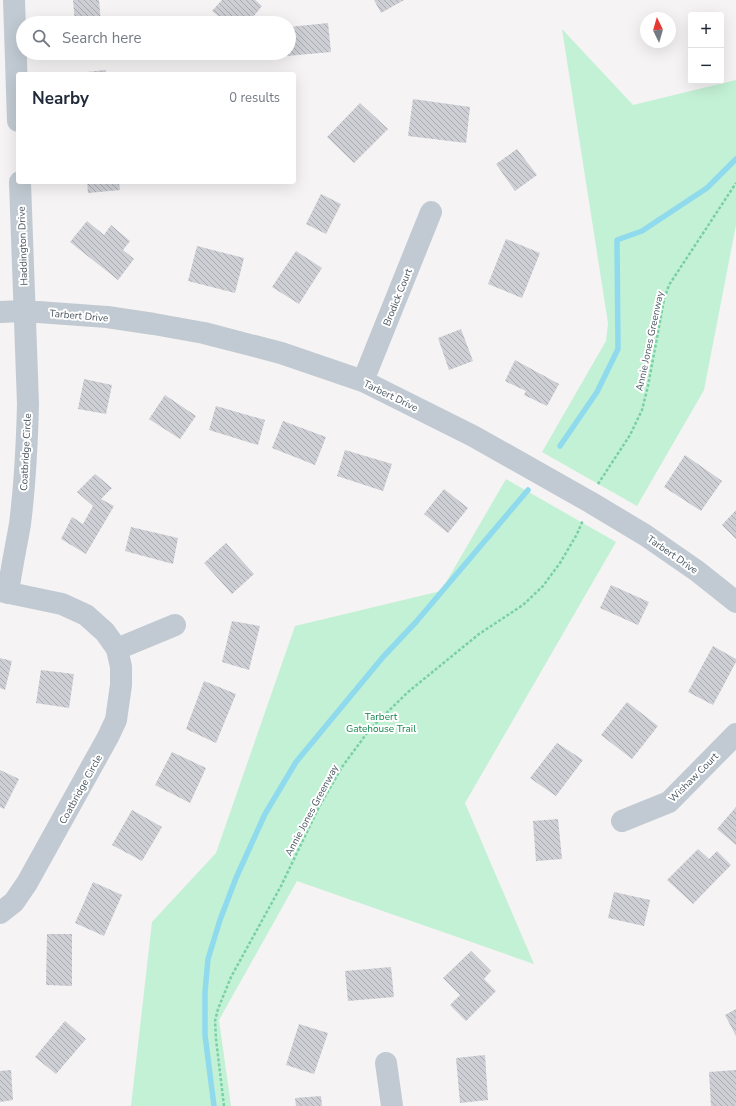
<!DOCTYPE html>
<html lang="en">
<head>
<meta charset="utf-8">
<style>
	:root { --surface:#fff; --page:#f6f6f7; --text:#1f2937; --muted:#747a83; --line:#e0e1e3 }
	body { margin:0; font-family:"Nunito Sans",sans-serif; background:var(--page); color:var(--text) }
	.controls { position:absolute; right:12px; top:12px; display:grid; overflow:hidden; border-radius:4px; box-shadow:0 4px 16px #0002 }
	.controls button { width:36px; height:36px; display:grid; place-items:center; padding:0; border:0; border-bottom:1px solid var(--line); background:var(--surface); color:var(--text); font:20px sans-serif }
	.compass { position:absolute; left:640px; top:12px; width:36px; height:36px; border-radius:50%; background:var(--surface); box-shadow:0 4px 16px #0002; rotate:355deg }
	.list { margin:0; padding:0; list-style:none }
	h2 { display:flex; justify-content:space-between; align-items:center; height:52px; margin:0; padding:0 16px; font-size:17px }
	h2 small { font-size:13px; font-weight:400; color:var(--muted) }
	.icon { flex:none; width:22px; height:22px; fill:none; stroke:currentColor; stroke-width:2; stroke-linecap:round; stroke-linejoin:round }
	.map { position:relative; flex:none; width:736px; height:1106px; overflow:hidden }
	.search { position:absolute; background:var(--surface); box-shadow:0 4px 16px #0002; left:16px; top:16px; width:280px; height:44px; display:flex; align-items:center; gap:10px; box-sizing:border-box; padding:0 14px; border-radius:22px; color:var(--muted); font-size:15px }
	.panel { position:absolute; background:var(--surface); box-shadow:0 4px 16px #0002; left:16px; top:72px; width:280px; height:112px; border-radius:4px }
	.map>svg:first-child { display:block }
	.park { fill:#c3f1d5 }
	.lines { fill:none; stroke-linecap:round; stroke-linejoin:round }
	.stream { stroke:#90daee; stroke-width:5.5 }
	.building { fill:url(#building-back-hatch) }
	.path { stroke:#7ad0a6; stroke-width:2.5; stroke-dasharray:3 2; stroke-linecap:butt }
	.minor { stroke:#c1cad2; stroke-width:22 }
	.labels { text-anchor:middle; stroke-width:4; stroke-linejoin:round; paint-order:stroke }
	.street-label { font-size:10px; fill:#4a5661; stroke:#fff }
	.park-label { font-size:10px; fill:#17864f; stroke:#fff }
</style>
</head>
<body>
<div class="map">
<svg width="736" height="1106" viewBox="0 0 736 1106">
	<defs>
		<pattern id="building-back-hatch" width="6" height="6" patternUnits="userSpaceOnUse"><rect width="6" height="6" fill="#cdcfd5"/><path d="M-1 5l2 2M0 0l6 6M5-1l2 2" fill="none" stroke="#a8abb0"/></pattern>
	</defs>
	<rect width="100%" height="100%" fill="#f5f3f3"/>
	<path class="park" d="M 562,29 L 633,105 L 736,80 L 736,225 L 704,390 L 637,506 L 542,452 L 606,341 L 608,323 Z
		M 506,479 L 616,542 L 465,803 L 534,964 L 297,881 L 219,1020 L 231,1106 L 131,1106 L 152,922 L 216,853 L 295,626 L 441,591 Z"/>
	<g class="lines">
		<path class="stream" d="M 560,446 L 597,392 L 618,349 L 617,240 L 642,231 L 707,188 L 736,159
			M 214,1106 L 205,1035 L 205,992 L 208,959 L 220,920 L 236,878 L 265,814 L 296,762 L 383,657 L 416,622 L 528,490"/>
	</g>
	<path class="building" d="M 73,0 L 99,0 L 101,23 L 75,23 Z
		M 222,0 L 255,0 L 262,6 L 248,23 L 227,23 L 212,11 Z
		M 374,0 L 404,0 L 381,13 Z
		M 328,23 L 331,52 L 287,56 L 287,53 L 289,53 L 289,27 Z
		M 106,70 L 106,74 L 78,74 L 78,73 Z
		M 413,99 L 470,107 L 466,143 L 408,136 Z
		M 360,103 L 388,129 L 354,163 L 327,137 Z
		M 517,149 L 537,175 L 515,191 L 496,164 Z
		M 87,182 L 119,182 L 120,190 L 88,193 Z
		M 321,194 L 341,204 L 326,234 L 306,224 Z
		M 87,221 L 104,235 L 111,225 L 130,241 L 123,250 L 134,259 L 118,280 L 70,242 Z
		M 506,239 L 540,253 L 522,298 L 488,284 Z
		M 197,246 L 244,258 L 235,293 L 188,281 Z
		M 296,251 L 322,268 L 299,304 L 272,287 Z
		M 461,329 L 473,361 L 449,370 L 438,338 Z
		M 515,360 L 559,384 L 547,406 L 524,395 L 526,391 L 505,381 Z
		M 84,379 L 112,385 L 106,414 L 78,409 Z
		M 165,395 L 196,416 L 180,439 L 149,419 Z
		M 216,406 L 265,420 L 258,445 L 209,430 Z
		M 283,421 L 326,437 L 315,465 L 272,448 Z
		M 345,450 L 392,464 L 383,491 L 337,476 Z
		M 685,455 L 722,481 L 701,511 L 664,487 Z
		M 95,474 L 112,488 L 101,499 L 114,506 L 86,554 L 61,539 L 72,517 L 83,524 L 93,506 L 77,492 Z
		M 444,489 L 468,508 L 448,533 L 424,514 Z
		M 736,510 L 736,539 L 722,525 Z
		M 131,527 L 178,538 L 173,564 L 125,551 Z
		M 226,543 L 254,574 L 232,594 L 204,563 Z
		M 611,585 L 649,602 L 638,625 L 600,608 Z
		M 232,621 L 260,626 L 249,670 L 222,662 Z
		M 713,646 L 736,659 L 736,662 L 713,705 L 688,692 Z
		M 0,658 L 12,661 L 5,690 L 0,688 Z
		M 41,670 L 74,674 L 69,708 L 36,703 Z
		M 204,681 L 236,694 L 216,743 L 186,729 Z
		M 627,702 L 658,726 L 632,759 L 601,735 Z
		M 557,743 L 583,760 L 556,796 L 530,778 Z
		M 172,752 L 206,768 L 190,803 L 155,785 Z
		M 0,770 L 19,779 L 4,809 L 0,807 Z
		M 736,807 L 736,845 L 717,829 Z
		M 132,810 L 162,827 L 142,861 L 112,845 Z
		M 558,819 L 562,859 L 536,861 L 533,821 Z
		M 698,849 L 709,859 L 717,851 L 731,865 L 693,904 L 667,880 Z
		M 93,882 L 122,895 L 104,936 L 75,923 Z
		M 614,892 L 650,900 L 644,926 L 608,918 Z
		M 47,934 L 72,934 L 72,986 L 46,985 Z
		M 471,951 L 491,971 L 484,979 L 496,991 L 466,1021 L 450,1005 L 460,995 L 443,978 Z
		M 391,967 L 394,997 L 348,1001 L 345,971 Z
		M 736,1009 L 736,1036 L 725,1015 Z
		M 65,1021 L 86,1039 L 56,1074 L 35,1057 Z
		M 299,1024 L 328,1033 L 314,1074 L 286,1065 Z
		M 485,1055 L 488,1100 L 460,1103 L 456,1058 Z
		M 11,1070 L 13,1100 L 0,1102 L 0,1071 Z
		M 736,1070 L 736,1106 L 711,1106 L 709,1072 Z
		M 321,1096 L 322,1106 L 296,1106 L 295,1098 Z"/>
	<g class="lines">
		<path class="path" d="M 598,484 L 630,435 L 642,410 L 648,386 L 664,300 L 669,285 L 736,183
			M 224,1106 L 216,1039 L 215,1021 L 218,1009 L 231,977 L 281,886 L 319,807 L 342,767 L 370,729 L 408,692 L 479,634 L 523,605 L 543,586 L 560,563 L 577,534 L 583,520"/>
		<path class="minor" d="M 14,0 L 18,121
			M 0,312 L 24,311 L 107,317 L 154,324 L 204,333 L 281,353 L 363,381 L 473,436 L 590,502 L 645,535 L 697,571 L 736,602
			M 363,381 L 431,212
			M 0,591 L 62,604 L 86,615 L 105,632 L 117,649 L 121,667 L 121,685 L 116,720 L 108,737 L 27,883 L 14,902 L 0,913
			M 8,593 C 11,570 16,547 20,524 C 25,484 27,444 28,404 L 20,182
			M 117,649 L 175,625
			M 622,821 L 669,802 L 736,734
			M 386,1063 L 392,1106"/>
	</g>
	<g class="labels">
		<g class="street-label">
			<text transform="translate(22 246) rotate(-92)" y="4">Haddington Drive</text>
			<text transform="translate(397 297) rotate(-68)" y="4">Brodick Court</text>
			<text transform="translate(79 315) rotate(5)" y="4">Tarbert Drive</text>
			<text transform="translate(649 341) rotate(-78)" y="4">Annie Jones Greenway</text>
			<text transform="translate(391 395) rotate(26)" y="4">Tarbert Drive</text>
			<text transform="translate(25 452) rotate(-87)" y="4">Coatbridge Circle</text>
			<text transform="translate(673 554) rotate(35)" y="4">Tarbert Drive</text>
			<text transform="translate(693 777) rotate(-45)" y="4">Wishaw Court</text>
			<text transform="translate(80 789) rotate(-61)" y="4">Coatbridge Circle</text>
			<text transform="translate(311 810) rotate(-62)" y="4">Annie Jones Greenway</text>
		</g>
		<g class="park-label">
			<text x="381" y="720">Tarbert<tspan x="381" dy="12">Gatehouse Trail</tspan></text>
		</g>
	</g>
</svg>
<div class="controls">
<button>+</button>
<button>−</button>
</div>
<svg class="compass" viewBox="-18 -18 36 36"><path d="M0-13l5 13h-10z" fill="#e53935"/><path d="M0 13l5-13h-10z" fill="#747a83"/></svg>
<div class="search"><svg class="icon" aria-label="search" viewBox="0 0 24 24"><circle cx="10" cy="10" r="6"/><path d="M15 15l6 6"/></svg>Search here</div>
<section class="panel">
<h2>Nearby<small>0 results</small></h2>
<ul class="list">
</ul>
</section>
</div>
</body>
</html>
